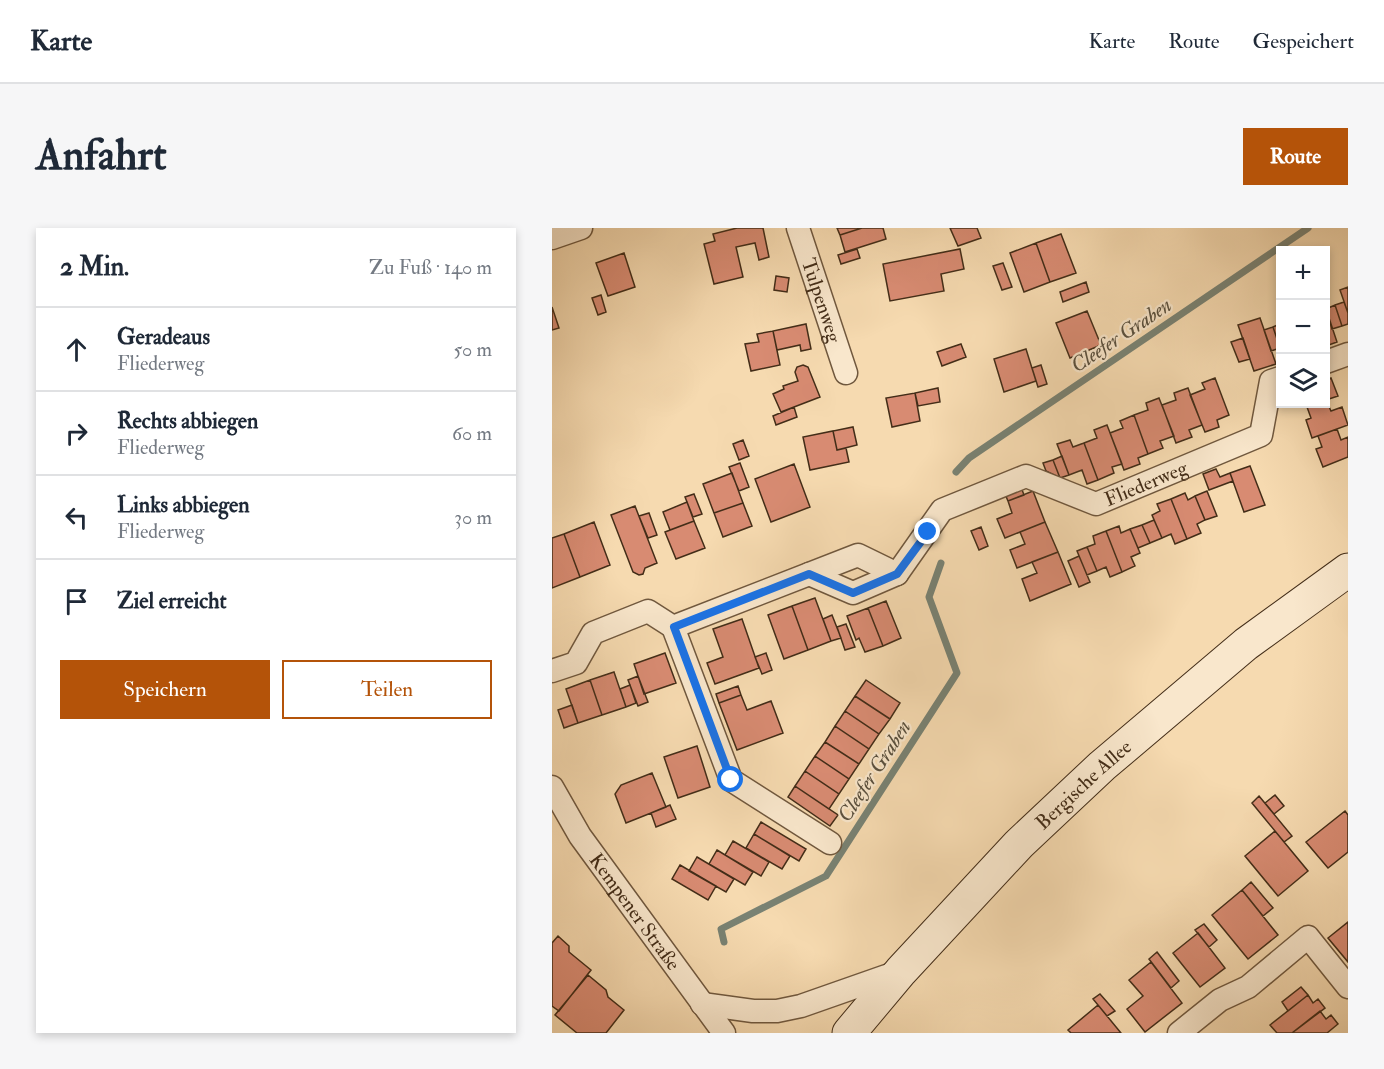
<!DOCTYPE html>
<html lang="de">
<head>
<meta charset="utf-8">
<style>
	:root { --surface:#fff; --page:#f6f6f7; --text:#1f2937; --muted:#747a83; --line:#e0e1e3; --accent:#b45309 }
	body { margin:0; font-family:"IM FELL Double Pica",serif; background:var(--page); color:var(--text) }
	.controls { position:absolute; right:18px; top:18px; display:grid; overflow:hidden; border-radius:0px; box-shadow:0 3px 9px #0003 }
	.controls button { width:54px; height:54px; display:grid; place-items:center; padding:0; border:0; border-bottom:2px solid var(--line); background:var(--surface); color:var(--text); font:30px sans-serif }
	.stop { position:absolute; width:18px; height:18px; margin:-14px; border:4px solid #1a73e8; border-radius:50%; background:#fff }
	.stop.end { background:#1a73e8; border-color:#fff; box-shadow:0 2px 6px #0008 }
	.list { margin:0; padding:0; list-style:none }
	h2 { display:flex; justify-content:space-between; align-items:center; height:78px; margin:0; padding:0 24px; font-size:26px }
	h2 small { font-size:20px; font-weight:400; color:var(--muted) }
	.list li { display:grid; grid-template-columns:39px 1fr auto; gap:18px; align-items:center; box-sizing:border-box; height:84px; padding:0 24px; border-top:2px solid var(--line) }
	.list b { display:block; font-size:22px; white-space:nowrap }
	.list p { margin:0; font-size:20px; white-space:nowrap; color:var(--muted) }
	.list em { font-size:20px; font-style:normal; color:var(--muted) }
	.actions { display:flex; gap:12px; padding:18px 24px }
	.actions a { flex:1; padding:14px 0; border:2px solid var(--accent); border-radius:0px; text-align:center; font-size:21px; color:var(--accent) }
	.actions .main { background:var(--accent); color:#fff }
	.icon { flex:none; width:33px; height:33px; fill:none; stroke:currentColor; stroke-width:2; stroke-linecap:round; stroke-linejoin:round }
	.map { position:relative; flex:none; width:796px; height:805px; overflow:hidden; border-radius:0px }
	header { display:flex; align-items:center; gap:36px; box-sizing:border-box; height:84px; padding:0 30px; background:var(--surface); border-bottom:2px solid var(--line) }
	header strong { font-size:28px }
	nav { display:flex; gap:33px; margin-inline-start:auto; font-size:21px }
	.intro { display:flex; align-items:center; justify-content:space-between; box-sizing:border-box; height:144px; padding:0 36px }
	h1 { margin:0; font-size:42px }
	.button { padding:15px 27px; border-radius:0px; background:var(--accent); color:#fff; font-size:21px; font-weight:700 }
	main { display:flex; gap:36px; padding:0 36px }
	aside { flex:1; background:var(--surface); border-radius:0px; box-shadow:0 3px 9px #0003 }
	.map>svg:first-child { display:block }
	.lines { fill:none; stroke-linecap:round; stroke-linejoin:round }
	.stream { stroke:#798273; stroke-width:7 }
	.building { fill:#d88b72; stroke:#432d18; stroke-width:1.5 }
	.street-casing { stroke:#70583e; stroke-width:25 }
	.secondary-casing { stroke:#432d18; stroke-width:35 }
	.street { stroke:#f9e7cc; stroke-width:22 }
	.secondary { stroke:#f9e7cc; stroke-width:33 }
	.route { stroke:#1a73e8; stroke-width:8 }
	.labels { text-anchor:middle; stroke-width:4.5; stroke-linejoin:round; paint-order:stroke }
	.street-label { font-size:20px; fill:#432d18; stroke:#f9e7cc }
	.water-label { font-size:21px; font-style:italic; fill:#5a503e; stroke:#f9e7cc }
</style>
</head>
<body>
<header>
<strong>Karte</strong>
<nav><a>Karte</a><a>Route</a><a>Gespeichert</a></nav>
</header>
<div class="intro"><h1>Anfahrt</h1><a class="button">Route</a></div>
<main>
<aside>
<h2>2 Min.<small>Zu Fuß · 140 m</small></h2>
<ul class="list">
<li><svg class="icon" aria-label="ahead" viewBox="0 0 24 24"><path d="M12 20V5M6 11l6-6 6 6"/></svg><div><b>Geradeaus</b><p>Fliederweg</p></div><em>50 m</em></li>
<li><svg class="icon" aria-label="right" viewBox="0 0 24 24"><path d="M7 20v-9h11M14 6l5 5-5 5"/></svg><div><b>Rechts abbiegen</b><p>Fliederweg</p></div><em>60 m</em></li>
<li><svg class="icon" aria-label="left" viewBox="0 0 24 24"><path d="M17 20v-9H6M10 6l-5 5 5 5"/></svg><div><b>Links abbiegen</b><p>Fliederweg</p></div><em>30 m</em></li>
<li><svg class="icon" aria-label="arrive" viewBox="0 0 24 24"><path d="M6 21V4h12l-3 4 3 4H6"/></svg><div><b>Ziel erreicht</b></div></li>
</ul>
<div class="actions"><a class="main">Speichern</a><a>Teilen</a></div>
</aside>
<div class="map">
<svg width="796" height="805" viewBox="0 0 796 805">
	<rect width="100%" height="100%" fill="#f6dab0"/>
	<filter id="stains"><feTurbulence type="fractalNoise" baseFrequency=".00333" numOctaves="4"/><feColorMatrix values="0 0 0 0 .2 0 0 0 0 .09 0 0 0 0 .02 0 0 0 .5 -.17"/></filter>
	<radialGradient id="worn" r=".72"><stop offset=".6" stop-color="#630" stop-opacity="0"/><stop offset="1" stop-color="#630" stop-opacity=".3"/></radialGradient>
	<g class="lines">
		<path class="stream" d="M 404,244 L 417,230 L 756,0
			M 172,714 L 169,701 L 274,648 L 405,445 L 377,369 L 389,335"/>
	</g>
	<path class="building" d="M 185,0 L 211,0 L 217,29 L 207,32 L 203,15 L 184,19 L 191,49 L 162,56 L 152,16 L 163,13 L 161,6 Z
		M 285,0 L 310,0 L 288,7 Z
		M 310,0 L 331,0 L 334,11 L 293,24 L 288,7 Z
		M 398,0 L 425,0 L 429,10 L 406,18 Z
		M 509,6 L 524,45 L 498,54 L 484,15 Z
		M 484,15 L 498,54 L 472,64 L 458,25 Z
		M 305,21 L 308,30 L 289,36 L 286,27 Z
		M 408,21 L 412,41 L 389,46 L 392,63 L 338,73 L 331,36 Z
		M 72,25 L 83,59 L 56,68 L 44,35 Z
		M 451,35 L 460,59 L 450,62 L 441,38 Z
		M 224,48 L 237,50 L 235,64 L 222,62 Z
		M 534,54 L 537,64 L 511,74 L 508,64 Z
		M 796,59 L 796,85 L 788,62 Z
		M 49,67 L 54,84 L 46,87 L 40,70 Z
		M 792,74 L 796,85 L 796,96 L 790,98 L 783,77 Z
		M 783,77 L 790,98 L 780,101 L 774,81 Z
		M 0,79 L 7,100 L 0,102 Z
		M 774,81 L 785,114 L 774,118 Z
		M 535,83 L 549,117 L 518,130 L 504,95 Z
		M 708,90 L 724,136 L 702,143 L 686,97 Z
		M 254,96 L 259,121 L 249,123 L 248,117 L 225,122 L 221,103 Z
		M 728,96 L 728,120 L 721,99 Z
		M 721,99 L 728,120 L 719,123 L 712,102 Z
		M 221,103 L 228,137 L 199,143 L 193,116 L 207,114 L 205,106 Z
		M 691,110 L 698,131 L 687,134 L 679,114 Z
		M 409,116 L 414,129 L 390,138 L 385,124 Z
		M 474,121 L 484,153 L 452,164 L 442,131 Z
		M 251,137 L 256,139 L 268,169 L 229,184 L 221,166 L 232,161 L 231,158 L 246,153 L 243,144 L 245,139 Z
		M 489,137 L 495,156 L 486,159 L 480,140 Z
		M 663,150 L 677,187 L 665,192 L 667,199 L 653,204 L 638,167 L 653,161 L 650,155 Z
		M 779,150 L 786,168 L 774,172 L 774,152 Z
		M 386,160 L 388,174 L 366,178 L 363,165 Z
		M 636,160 L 650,197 L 637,202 L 640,209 L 624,215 L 610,177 L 624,172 L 622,165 Z
		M 363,165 L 368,193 L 340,199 L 334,170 Z
		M 607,170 L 622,208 L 608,213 L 611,220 L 596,226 L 582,187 L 596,182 L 594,175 Z
		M 774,172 L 779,183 L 790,179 L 796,197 L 760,210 L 754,192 L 759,190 L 755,179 L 765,176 L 774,176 Z
		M 242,179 L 245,189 L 224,197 L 221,188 Z
		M 582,187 L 596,226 L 586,230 L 588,236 L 572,242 L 558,205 L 571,200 L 568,193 Z
		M 555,197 L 570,236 L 560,239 L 562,245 L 546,252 L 532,215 L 545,210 L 542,202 Z
		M 301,199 L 305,217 L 285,222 L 281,203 Z
		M 785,201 L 789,212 L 796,209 L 796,229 L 771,239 L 764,221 L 770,219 L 766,208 Z
		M 281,203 L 285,222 L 294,220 L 297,234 L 258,242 L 251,209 Z
		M 191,212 L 197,228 L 187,232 L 181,216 Z
		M 518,212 L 521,219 L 532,215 L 546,252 L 535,256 L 530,242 L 517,247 L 505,216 Z
		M 510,228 L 517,247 L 508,250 L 501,232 Z
		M 501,232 L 508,250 L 494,243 L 491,235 Z
		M 188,235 L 197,259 L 187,263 L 177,239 Z
		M 242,236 L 258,279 L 219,294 L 203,251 Z
		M 698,238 L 713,277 L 692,284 L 678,245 Z
		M 664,241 L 668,249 L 678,245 L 681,253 L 657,262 L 651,246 Z
		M 180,245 L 191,275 L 162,285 L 151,256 Z
		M 469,259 L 472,267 L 456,273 L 453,266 Z
		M 481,263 L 493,294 L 453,310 L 445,291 L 460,285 L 456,273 Z
		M 655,263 L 665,288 L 653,292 L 643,268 Z
		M 633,265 L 636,272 L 643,268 L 653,292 L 645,296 L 649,305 L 635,311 L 619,271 Z
		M 142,266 L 150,286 L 141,289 L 133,269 Z
		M 619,271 L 635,311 L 623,316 L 619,306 L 610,310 L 600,287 L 608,283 L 605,276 Z
		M 135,274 L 142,293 L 118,302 L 111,284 Z
		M 191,275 L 200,298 L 171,309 L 162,285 Z
		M 83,278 L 105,335 L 93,340 L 91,346 L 87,347 L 81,344 L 59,287 Z
		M 97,285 L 105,307 L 96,310 L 87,288 Z
		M 602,292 L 610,310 L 598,315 L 590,297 Z
		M 142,293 L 153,320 L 124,331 L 113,304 Z
		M 42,294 L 58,337 L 28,349 L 12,306 Z
		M 493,294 L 506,324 L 465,340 L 458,322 L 473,316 L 468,304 Z
		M 590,297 L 598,315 L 586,320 L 578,301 Z
		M 567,298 L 569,305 L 578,301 L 588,325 L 579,329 L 583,338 L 570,344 L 554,303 Z
		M 429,299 L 436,318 L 427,322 L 419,303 Z
		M 554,303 L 570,344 L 558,349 L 554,339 L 545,343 L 535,319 L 543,316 L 541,308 Z
		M 12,306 L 28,349 L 0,360 L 0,310 Z
		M 535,319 L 545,343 L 535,347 L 525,323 Z
		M 506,324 L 519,356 L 478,373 L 470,351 L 485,345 L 480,334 Z
		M 527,328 L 538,354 L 527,359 L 516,333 Z
		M 263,370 L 279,413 L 256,422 L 240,378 Z
		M 334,373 L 349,410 L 331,418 L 316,380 Z
		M 240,378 L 256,422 L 232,431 L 216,387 Z
		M 316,380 L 331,418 L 313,424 L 307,410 L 304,412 L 295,388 Z
		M 280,387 L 289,410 L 279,413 L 271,391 Z
		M 190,391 L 207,440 L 163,456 L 155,435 L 171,429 L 161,401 Z
		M 294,396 L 303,419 L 293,422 L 285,399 Z
		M 113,425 L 124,455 L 92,466 L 82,436 Z
		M 214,425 L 220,442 L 210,446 L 203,429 Z
		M 62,444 L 74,479 L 50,487 L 38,452 Z
		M 86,448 L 96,474 L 86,478 L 76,452 Z
		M 38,452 L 50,487 L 26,495 L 14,461 Z
		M 314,452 L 348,475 L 338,491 L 303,468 Z
		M 78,457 L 84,475 L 74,479 L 68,461 Z
		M 186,458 L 189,467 L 167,475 L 164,466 Z
		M 189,467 L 195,482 L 219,473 L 231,505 L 185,522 L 167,475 Z
		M 303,468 L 338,491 L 327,506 L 293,483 Z
		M 20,477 L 26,495 L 12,500 L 6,482 Z
		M 293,483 L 327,506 L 317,521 L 283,498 Z
		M 283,498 L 317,521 L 307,536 L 273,514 Z
		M 273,514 L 307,536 L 297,551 L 263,528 Z
		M 145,518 L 158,559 L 126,570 L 112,529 Z
		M 263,528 L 297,551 L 287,566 L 253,543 Z
		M 253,543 L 287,566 L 277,581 L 243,558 Z
		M 100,545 L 114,579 L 74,595 L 63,566 L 69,557 Z
		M 243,558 L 286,587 L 278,598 L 236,569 Z
		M 723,567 L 732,578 L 722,586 L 713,575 Z
		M 707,568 L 740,608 L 732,614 L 700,575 Z
		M 118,577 L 124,591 L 104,599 L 99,585 Z
		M 793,583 L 796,587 L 796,624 L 776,640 L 754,614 Z
		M 209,594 L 254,621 L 247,633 L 202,606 Z
		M 723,603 L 756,643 L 726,668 L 693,628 Z
		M 202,606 L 238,628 L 230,641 L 194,620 Z
		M 181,613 L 217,634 L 209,648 L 173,627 Z
		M 165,622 L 201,644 L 193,657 L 157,636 Z
		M 145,629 L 182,651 L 174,664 L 137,643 Z
		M 128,637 L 164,658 L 156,672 L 120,651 Z
		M 699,654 L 721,680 L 711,688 L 690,662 Z
		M 690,662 L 726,707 L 696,731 L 660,687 Z
		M 796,694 L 796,734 L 776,710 Z
		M 652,696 L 665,712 L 657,719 L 643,702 Z
		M 646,705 L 673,740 L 648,759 L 621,725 Z
		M 6,708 L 17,718 L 17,724 L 39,742 L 7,783 L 0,778 L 0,715 Z
		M 605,724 L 627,753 L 619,760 L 597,731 Z
		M 599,734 L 630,775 L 593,804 L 575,781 L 591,768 L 577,752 Z
		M 36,747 L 54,762 L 56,769 L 72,782 L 54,805 L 25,805 L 3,787 Z
		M 749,759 L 756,767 L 736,783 L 730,774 Z
		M 548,766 L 563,783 L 555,788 L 541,771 Z
		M 756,767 L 761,775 L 766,771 L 773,780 L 740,805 L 725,805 L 718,797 Z
		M 546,777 L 569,805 L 519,805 L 516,802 Z
		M 768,783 L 774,791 L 779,787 L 786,796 L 775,805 L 740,805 Z"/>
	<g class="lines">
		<defs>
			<g id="street">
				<path id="s1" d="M 246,0 L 294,145"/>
				<path d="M 0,10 L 29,0"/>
				<path d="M 774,134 L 796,126"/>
				<path id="s2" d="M 257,346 L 301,365 L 345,346 L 390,282 L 474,248 L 544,276 L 709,207 L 719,153 L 728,150"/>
				<path d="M 121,399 L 179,552 L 278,615"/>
				<path d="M 0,443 L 24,435 L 41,405 L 96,383 L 121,399 L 306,327 L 345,346"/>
				<path id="s3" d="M 0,559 L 28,608 L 172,805"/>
				<path d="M 150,776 L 201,783 L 225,783 L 249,778 L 346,744"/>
				<path d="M 627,805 L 668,772 L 696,759 L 756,709 L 796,759"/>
			</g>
			<g id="secondary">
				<path id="s4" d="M 297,805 L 349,743 L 467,616 L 550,538 L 694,416 L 796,342"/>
			</g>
		</defs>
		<use href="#street" class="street-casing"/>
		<use href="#secondary" class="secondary-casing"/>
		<use href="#street" class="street"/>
		<use href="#secondary" class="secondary"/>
	</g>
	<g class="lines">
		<path class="route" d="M 179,552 L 122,399 L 257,346 L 301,365 L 345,346 L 376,304"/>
	</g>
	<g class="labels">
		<g class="street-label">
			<text dy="7" stroke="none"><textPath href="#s1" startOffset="76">Tulpenweg</textPath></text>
			<text dy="7" stroke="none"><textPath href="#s2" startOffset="394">Fliederweg</textPath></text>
			<text dy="7" stroke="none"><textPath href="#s4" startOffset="342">Bergische Allee</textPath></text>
			<text dy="7" stroke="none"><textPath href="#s3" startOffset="150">Kempener Straße</textPath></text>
		</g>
		<g class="water-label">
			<text transform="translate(569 107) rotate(-34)" y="7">Cleefer Graben</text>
			<text transform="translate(322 543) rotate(-57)" y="7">Cleefer Graben</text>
		</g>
	</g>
	<rect width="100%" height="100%" filter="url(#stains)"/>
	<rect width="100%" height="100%" fill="url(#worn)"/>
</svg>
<div class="controls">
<button>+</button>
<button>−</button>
<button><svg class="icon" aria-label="layers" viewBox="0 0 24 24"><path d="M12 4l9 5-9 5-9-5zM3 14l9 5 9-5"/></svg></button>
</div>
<div class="stop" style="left:179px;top:552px"></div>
<div class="stop end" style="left:376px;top:304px"></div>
</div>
</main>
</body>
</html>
